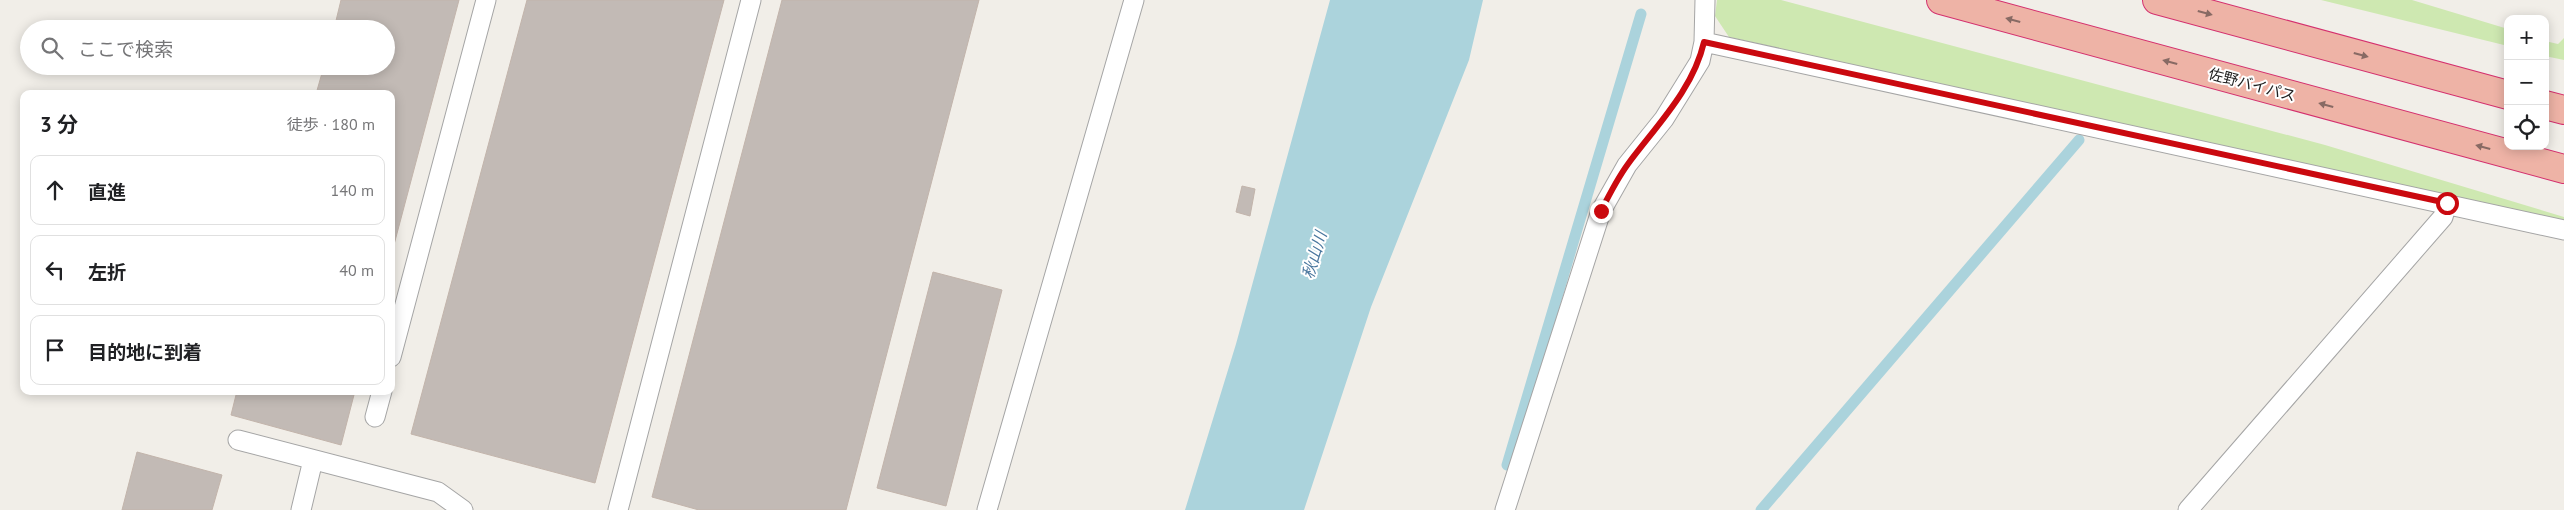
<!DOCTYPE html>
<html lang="ja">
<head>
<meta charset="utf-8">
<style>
	:root { --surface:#fff; --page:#f6f6f6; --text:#202124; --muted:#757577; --line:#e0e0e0 }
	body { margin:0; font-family:"PT Sans","Noto Sans JP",sans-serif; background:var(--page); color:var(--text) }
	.controls { position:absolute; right:15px; top:15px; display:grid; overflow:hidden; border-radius:10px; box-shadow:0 2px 12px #0003 }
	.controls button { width:45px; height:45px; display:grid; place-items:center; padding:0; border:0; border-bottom:1px solid var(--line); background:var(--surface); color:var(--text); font:25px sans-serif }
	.stop { position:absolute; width:15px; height:15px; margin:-11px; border:4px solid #ca090f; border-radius:50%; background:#fff }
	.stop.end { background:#ca090f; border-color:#fff; box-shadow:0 1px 5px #0008 }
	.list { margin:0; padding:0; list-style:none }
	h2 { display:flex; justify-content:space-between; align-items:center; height:65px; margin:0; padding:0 20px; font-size:21px }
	h2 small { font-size:16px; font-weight:400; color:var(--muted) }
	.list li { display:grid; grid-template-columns:32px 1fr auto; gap:15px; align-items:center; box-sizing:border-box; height:70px; margin:0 10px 10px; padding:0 10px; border:1px solid var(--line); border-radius:10px }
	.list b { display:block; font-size:19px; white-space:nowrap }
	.list em { font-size:16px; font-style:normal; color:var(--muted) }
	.icon { flex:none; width:28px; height:28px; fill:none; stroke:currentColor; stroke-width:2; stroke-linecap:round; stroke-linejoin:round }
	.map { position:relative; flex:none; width:2564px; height:510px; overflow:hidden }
	.search { position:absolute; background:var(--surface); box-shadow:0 2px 12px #0003; left:20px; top:20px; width:375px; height:55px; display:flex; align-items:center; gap:12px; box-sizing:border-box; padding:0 18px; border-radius:28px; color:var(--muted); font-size:19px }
	.panel { position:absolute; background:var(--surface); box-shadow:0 2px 12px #0003; left:20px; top:90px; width:375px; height:305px; border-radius:10px }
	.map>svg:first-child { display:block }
	.grass { fill:#cee8b1 }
	.water { fill:#abd3dc }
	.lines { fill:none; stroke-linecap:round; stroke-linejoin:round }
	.stream { stroke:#abd3dc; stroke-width:11 }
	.building { fill:#c2bab5; stroke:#c2b4ab }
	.service-casing { stroke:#a5a5a5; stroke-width:21 }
	.trunk-casing { stroke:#d4306e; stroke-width:30 }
	.service { stroke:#fff; stroke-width:19 }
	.trunk { stroke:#eeb3a6; stroke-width:28 }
	.oneway { fill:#886a64 }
	.route { stroke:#ca090f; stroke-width:6 }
	.labels { text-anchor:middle; stroke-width:4; stroke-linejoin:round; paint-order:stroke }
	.street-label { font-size:15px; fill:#212121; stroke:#fff }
	.water-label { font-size:16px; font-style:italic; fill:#4a779e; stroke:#fff }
</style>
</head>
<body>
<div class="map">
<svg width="2564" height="510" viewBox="0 0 2564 510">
	<rect width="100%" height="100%" fill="#f1eee8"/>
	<path class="grass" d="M 1717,0 L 1781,0 L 2325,145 L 2564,217 L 2564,223 L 1729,37 L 1715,16 Z
		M 2321,0 L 2412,0 L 2508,29 L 2508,46 Z
		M 2564,38 L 2564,60 L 2545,56 L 2545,41 L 2558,44 Z"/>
	<path class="water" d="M 1330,0 L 1483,0 L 1469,60 L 1371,307 L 1304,510 L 1185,510 L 1236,344 Z"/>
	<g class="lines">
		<path class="stream" d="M 1507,465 L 1641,14
			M 1761,510 L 2079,140"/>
	</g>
	<path class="building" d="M 341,0 L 459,0 L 391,256 L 391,94 L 316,94 L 324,66 L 386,66 L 386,29 L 334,29 Z
		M 527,0 L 724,0 L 595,483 L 411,434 Z
		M 782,0 L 979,0 L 846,510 L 699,510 L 652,497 Z
		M 1242,186 L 1255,189 L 1250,216 L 1236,212 Z
		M 933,272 L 1002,290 L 946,506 L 877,488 Z
		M 237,391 L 355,391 L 341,445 L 231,415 Z
		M 137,452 L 222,475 L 212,510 L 122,510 Z"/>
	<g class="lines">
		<defs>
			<path id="service" d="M 1704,42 L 2564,230
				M 391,357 L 486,0
				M 375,417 L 382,391
				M 238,440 L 438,492 L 463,510
				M 301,510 L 313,460
				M 618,510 L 751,0
				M 987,510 L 1134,0
				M 1505,510 L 1601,211 L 1627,165 L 1664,119 L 1700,61 L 1704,42 L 1705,0
				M 2188,510 L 2443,217 L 2447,203"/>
			<path id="trunk" d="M 1941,0 L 2564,169
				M 2157,0 L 2508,95
				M 2545,105 L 2564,110"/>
		</defs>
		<use href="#service" class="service-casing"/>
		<use href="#trunk" class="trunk-casing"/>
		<use href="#service" class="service"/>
		<use href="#trunk" class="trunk"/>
	</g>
	<defs><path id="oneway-solid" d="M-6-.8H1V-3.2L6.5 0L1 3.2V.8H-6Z" transform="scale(1.25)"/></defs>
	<g class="oneway">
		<use href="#oneway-solid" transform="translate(2205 13) rotate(15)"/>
		<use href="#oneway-solid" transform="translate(2013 20) rotate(-165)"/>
		<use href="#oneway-solid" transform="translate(2361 55) rotate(15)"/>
		<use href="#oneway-solid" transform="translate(2170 62) rotate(-165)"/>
		<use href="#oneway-solid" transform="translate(2326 105) rotate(-165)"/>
		<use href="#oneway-solid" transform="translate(2483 147) rotate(-165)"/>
	</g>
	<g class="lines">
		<path class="route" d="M 1601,211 C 1609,195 1617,179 1628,164 C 1656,126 1693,90 1704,42 L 2447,203"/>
	</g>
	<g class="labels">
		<g class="street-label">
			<text transform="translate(2252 85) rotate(15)" y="5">佐野バイパス</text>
		</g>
		<g class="water-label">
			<text transform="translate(1314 255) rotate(-73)" y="6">秋山川</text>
		</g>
	</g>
</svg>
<div class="controls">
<button>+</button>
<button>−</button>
<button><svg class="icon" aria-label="locate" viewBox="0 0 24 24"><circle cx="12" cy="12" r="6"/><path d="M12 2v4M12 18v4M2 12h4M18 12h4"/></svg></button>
</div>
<div class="stop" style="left:2447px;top:203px"></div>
<div class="stop end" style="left:1601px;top:211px"></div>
<div class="search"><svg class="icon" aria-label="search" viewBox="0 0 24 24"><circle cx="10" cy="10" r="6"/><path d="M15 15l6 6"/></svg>ここで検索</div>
<section class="panel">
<h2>3 分<small>徒歩 · 180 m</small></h2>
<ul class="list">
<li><svg class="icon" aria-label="ahead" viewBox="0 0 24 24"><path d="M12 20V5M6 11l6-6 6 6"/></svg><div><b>直進</b></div><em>140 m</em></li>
<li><svg class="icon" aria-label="left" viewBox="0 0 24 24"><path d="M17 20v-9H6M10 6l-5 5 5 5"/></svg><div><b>左折</b></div><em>40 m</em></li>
<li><svg class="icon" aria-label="arrive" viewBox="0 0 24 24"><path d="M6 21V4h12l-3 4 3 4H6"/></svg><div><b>目的地に到着</b></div></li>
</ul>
</section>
</div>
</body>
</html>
